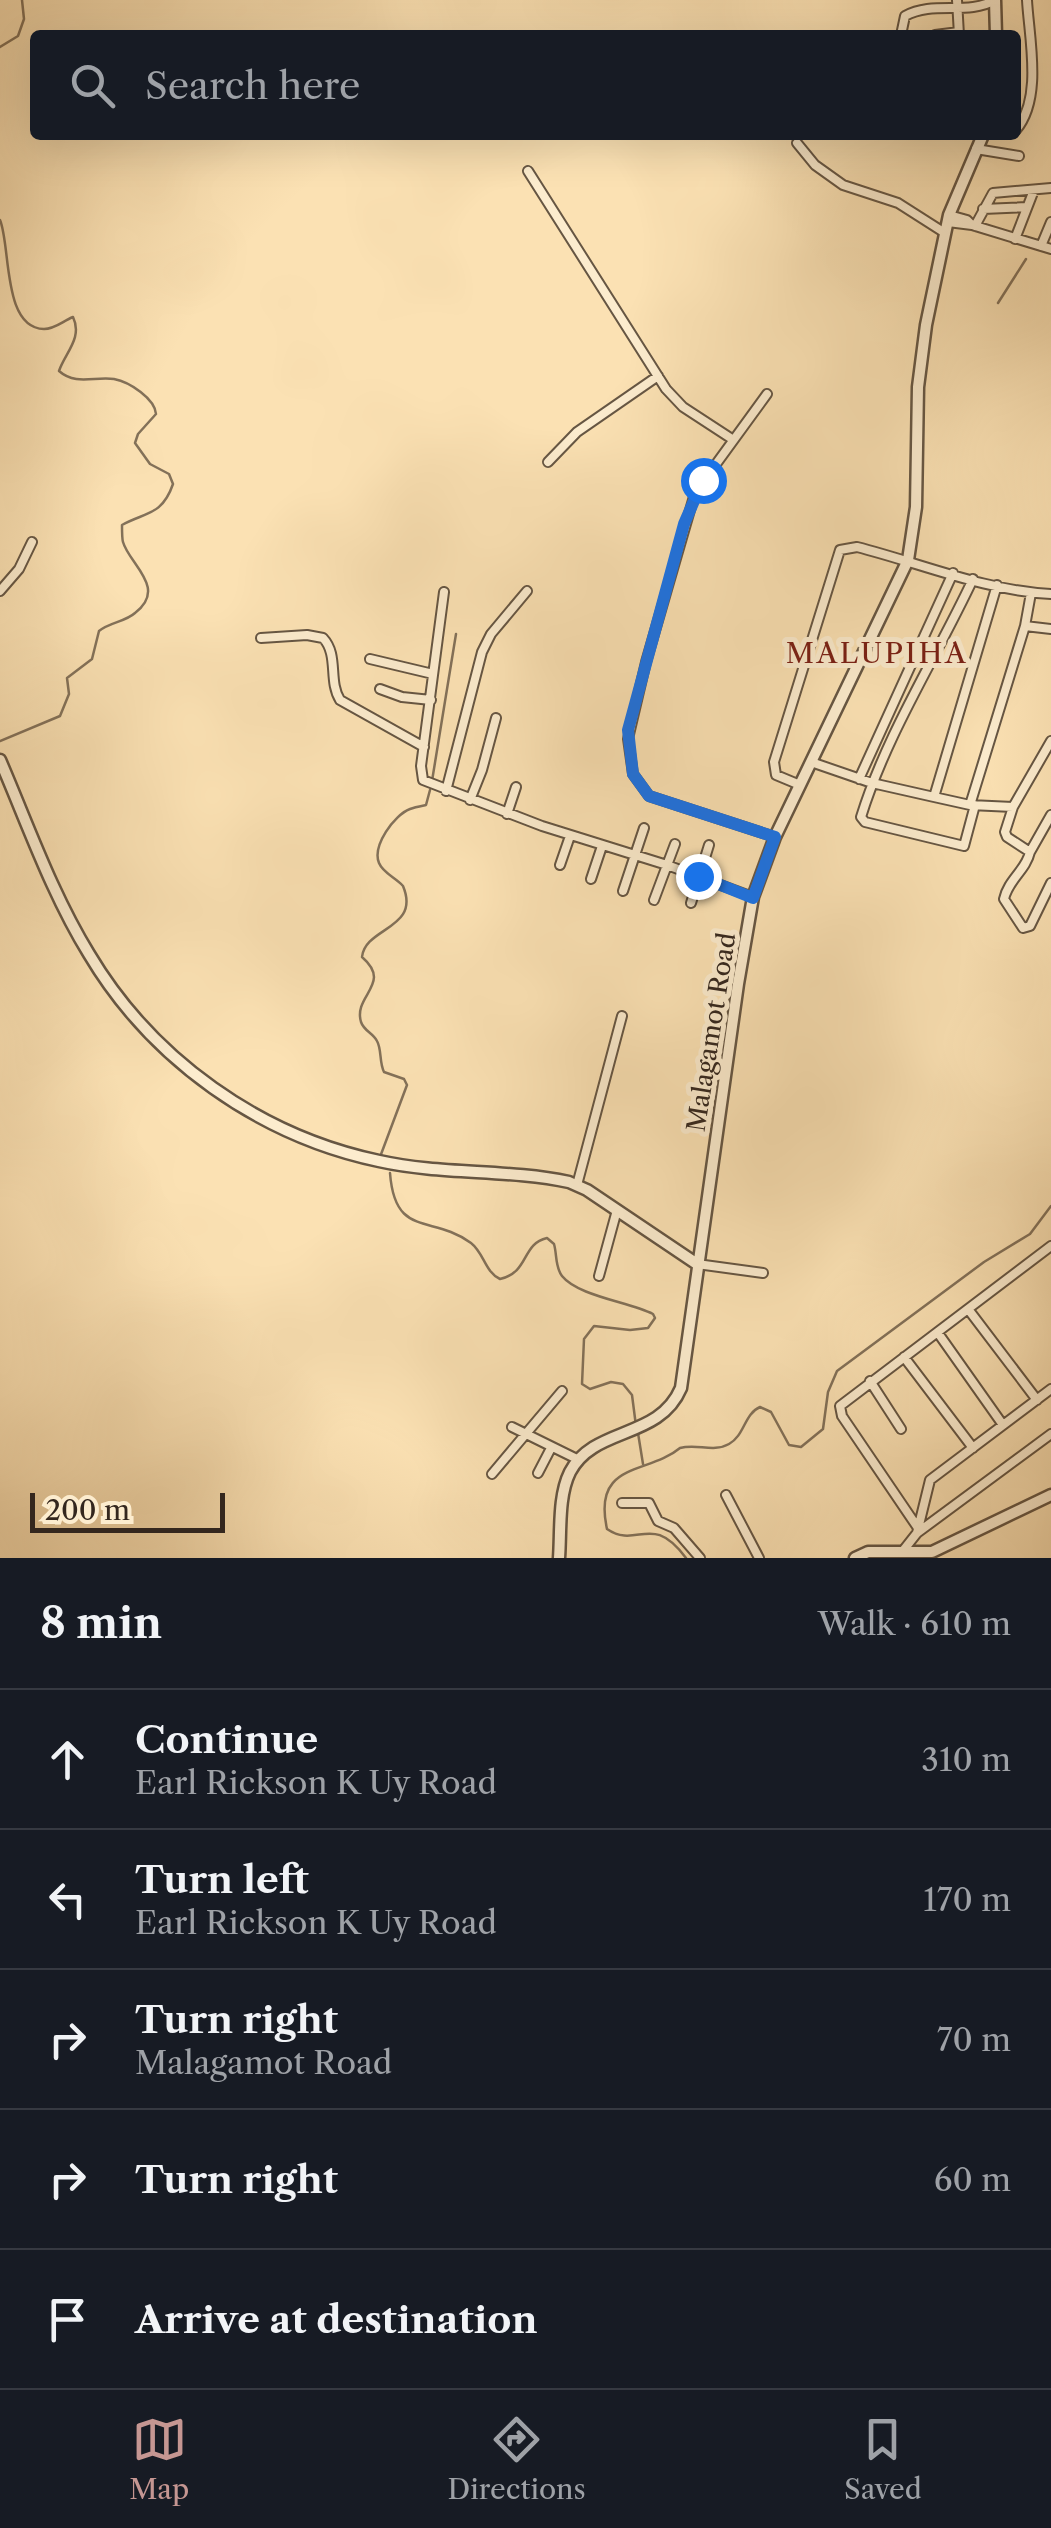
<!DOCTYPE html>
<html lang="en">
<head>
<meta charset="utf-8">
<style>
	:root { --surface:#171b24; --page:#242831; --text:#f1f3f6; --muted:#9ea1a6; --line:#363941; --accent:#c59692 }
	body { margin:0; font-family:"Libre Caslon Text",serif; background:var(--page); color:var(--text) }
	.scale { position:absolute; left:30px; bottom:25px; width:195px; box-sizing:border-box; padding-left:10px; border:5px solid #34271e; border-top:0; font-size:28px; line-height:35px; white-space:nowrap; color:#34271e; -webkit-text-stroke:8px #fcecce; paint-order:stroke }
	.stop { position:absolute; width:30px; height:30px; margin:-22px; border:8px solid #1a73e8; border-radius:50%; background:#fff }
	.stop.end { background:#1a73e8; border-color:#fff; box-shadow:0 2px 10px #0008 }
	.list { margin:0; padding:0; list-style:none }
	h2 { display:flex; justify-content:space-between; align-items:center; height:130px; margin:0; padding:0 40px; font-size:42px }
	h2 small { font-size:32px; font-weight:400; color:var(--muted) }
	.list li { display:grid; grid-template-columns:65px 1fr auto; gap:30px; align-items:center; box-sizing:border-box; height:140px; padding:0 40px; border-top:2px solid var(--line) }
	.list b { display:block; font-size:38px; white-space:nowrap }
	.list p { margin:0; font-size:32px; white-space:nowrap; color:var(--muted) }
	.list em { font-size:32px; font-style:normal; color:var(--muted) }
	.icon { flex:none; width:55px; height:55px; fill:none; stroke:currentColor; stroke-width:2; stroke-linecap:round; stroke-linejoin:round }
	.map { position:relative; flex:none; width:1051px; height:1558px; overflow:hidden }
	.search { position:absolute; background:var(--surface); box-shadow:0 10px 40px #0002; left:30px; right:30px; top:30px; height:110px; display:flex; align-items:center; gap:25px; box-sizing:border-box; padding:0 35px; border-radius:10px; color:var(--muted); font-size:38px }
	.sheet { height:830px; background:var(--surface) }
	nav { display:flex; justify-content:space-around; align-items:center; box-sizing:border-box; height:140px; border-top:2px solid var(--line); background:var(--surface); font-size:28px; color:var(--muted) }
	nav a { display:grid; justify-items:center; gap:5px }
	nav .on { color:var(--accent) }
	.map>svg:first-child { display:block }
	.lines { fill:none; stroke-linecap:round; stroke-linejoin:round }
	.stream { stroke:#837159; stroke-width:2.5 }
	.minor-casing { stroke:#665643; stroke-width:12 }
	.tertiary-casing { stroke:#665643; stroke-width:15 }
	.minor { stroke:#fcecce; stroke-width:8 }
	.tertiary { stroke:#fcecce; stroke-width:10 }
	.route { stroke:#1a73e8; stroke-width:12 }
	.labels { text-anchor:middle; stroke-width:10; stroke-linejoin:round; paint-order:stroke }
	.street-label { font-size:25px; fill:#34271e; stroke:#fcecce }
	.neighbourhood-label { font-size:28px; letter-spacing:2.5px; fill:#7a1f14; stroke:#fcecce }
</style>
</head>
<body>
<div class="map">
<svg width="1051" height="1558" viewBox="0 0 1051 1558">
	<rect width="100%" height="100%" fill="#fbe1b3"/>
	<filter id="stains"><feTurbulence type="fractalNoise" baseFrequency=".002" numOctaves="4"/><feColorMatrix values="0 0 0 0 .2 0 0 0 0 .09 0 0 0 0 .02 0 0 0 .5 -.17"/></filter>
	<radialGradient id="worn" r=".72"><stop offset=".6" stop-color="#630" stop-opacity="0"/><stop offset="1" stop-color="#630" stop-opacity=".3"/></radialGradient>
	<g class="lines">
		<path class="stream" d="M 0,47 L 18,36 L 24,19 L 22,0
			M 0,220 C 11,246 2,328 44,329 C 55,329 63,321 73,317 C 83,338 65,353 59,371 C 76,386 95,376 114,379 C 130,382 155,399 156,414 L 138,434 L 135,443 L 150,464 L 169,474 L 173,484 C 162,516 145,512 122,525 C 122,528 122,539 123,542 C 129,564 168,588 135,613 C 125,622 110,622 99,631 L 92,659 L 67,678 L 69,694 L 60,716 L 0,741
			M 998,303 L 1026,259
			M 432,781 L 456,634
			M 380,1157 L 407,1085 L 404,1079 L 384,1072 C 379,1062 382,1050 377,1041 C 373,1033 364,1031 361,1022 C 353,995 393,984 362,957 C 365,927 421,929 403,886 C 396,878 383,873 379,863 C 372,846 394,815 410,809 C 415,807 421,806 426,805 L 430,790
			M 390,1173 C 395,1239 432,1214 471,1243 C 484,1253 485,1272 500,1279 C 530,1272 521,1244 547,1238 L 554,1244 C 557,1254 555,1267 562,1276 C 578,1296 629,1302 653,1314 L 655,1318 L 648,1328 L 630,1330 L 594,1326 L 584,1339 L 582,1384 L 590,1389 L 611,1382 L 623,1384 L 632,1395 L 636,1426
			M 638,1433 L 643,1464
			M 686,1558 C 651,1511 638,1550 607,1529 C 592,1461 648,1475 680,1448 C 697,1443 713,1453 729,1444 C 745,1435 744,1414 760,1407 L 771,1412 L 789,1445 L 801,1447 L 823,1429 L 828,1392 L 837,1371 L 984,1262 L 1030,1234 L 1051,1206"/>
		<defs>
			<path id="minor" d="M 957,0 L 959,35
				M 901,35 L 905,16 C 934,0 967,16 995,0
				M 935,35 L 959,32
				M 1016,130 C 1043,98 1029,38 1027,0
				M 797,143 L 815,165 L 843,185 L 898,203 L 945,233
				M 976,149 L 1019,156
				M 528,171 L 666,389 L 683,407 L 732,439
				M 983,209 L 1027,207
				M 949,215 L 967,220 L 972,225 L 1051,249
				M 948,222 L 972,225
				M 975,226 L 993,193 L 1051,188
				M 1015,239 L 1034,190
				M 1041,246 L 1051,222
				M 767,394 L 695,493 L 646,662 L 628,739 L 633,774 L 649,796 L 775,837
				M 548,462 L 577,432 L 658,376
				M 973,579 C 936,658 887,733 861,817 L 865,822 L 964,846 L 975,805
				M 0,591 L 19,569 L 32,542
				M 444,592 L 421,766 L 423,780 L 542,826 L 667,865 L 753,897
				M 1025,626 L 1051,629
				M 261,638 L 307,635 L 323,638 C 339,655 328,681 340,700 L 424,747
				M 370,659 L 433,674
				M 380,689 L 402,697 L 431,700
				M 1051,741 L 1013,807 L 1005,832 L 1007,837 L 1030,852 C 1026,870 1008,880 1004,899 L 1023,928 L 1030,926 L 1051,883
				M 811,762 L 872,783 L 934,797 L 997,585
				M 859,779 L 953,573
				M 800,785 L 776,775 L 774,762 L 840,550 L 857,547 C 920,563 986,591 1051,594
				M 446,791 L 482,652 L 491,634 L 527,591
				M 934,797 L 970,805 L 1013,807
				M 470,800 L 482,770 L 496,718
				M 970,805 L 1025,626 L 1031,593
				M 507,814 L 516,787
				M 1030,852 L 1051,815
				M 560,865 L 570,836
				M 591,879 L 602,846
				M 623,891 L 644,828
				M 654,900 L 675,844
				M 691,903 L 709,845
				M 577,1185 L 622,1016
				M 697,1264 L 763,1273
				M 599,1276 L 617,1210
				M 968,1309 L 1037,1400
				M 938,1333 L 1003,1425
				M 904,1357 L 973,1448
				M 870,1381 L 901,1429
				M 512,1427 L 579,1460
				M 538,1473 L 551,1448
				M 492,1474 L 562,1391
				M 726,1495 L 759,1558
				M 622,1503 L 649,1503 L 658,1521 L 674,1528 L 700,1558
				M 918,1528 L 842,1416 L 840,1406 L 1051,1246
				M 917,1533 L 930,1480 L 1051,1389
				M 902,1552 L 917,1533 L 1051,1434"/>
			<path id="tertiary" d="M 995,0 L 996,35
				M 0,760 C 28,825 52,894 89,954 C 152,1060 260,1136 379,1161 C 442,1175 507,1169 569,1182 L 587,1190 L 697,1264
				M 559,1558 C 561,1531 558,1496 570,1472 C 594,1426 659,1440 681,1388 L 738,984 L 753,897 L 775,837 L 908,560 L 916,507 L 918,387 L 926,325 L 949,215 L 983,135
				M 855,1558 L 868,1552 L 932,1552 L 1051,1495"/>
		</defs>
		<use href="#minor" class="minor-casing"/>
		<use href="#tertiary" class="tertiary-casing"/>
		<use href="#minor" class="minor"/>
		<use href="#tertiary" class="tertiary"/>
	</g>
	<g class="lines">
		<path class="route" d="M 698,876 L 753,898 L 775,837 L 649,796 L 633,774 L 628,730 L 684,524 L 703,480"/>
	</g>
	<g class="labels">
		<g class="street-label">
			<text transform="translate(711 1032) rotate(-81)" y="9">Malagamot Road</text>
		</g>
		<g class="neighbourhood-label">
			<text x="877" y="663">MALUPIHA</text>
		</g>
	</g>
	<rect width="100%" height="100%" filter="url(#stains)"/>
	<rect width="100%" height="100%" fill="url(#worn)"/>
</svg>
<div class="scale">200 m</div>
<div class="stop" style="left:703px;top:480px"></div>
<div class="stop end" style="left:698px;top:876px"></div>
<div class="search"><svg class="icon" aria-label="search" viewBox="0 0 24 24"><circle cx="10" cy="10" r="6"/><path d="M15 15l6 6"/></svg>Search here</div>
</div>
<section class="sheet">
<h2>8 min<small>Walk · 610 m</small></h2>
<ul class="list">
<li><svg class="icon" aria-label="ahead" viewBox="0 0 24 24"><path d="M12 20V5M6 11l6-6 6 6"/></svg><div><b>Continue</b><p>Earl Rickson K Uy Road</p></div><em>310 m</em></li>
<li><svg class="icon" aria-label="left" viewBox="0 0 24 24"><path d="M17 20v-9H6M10 6l-5 5 5 5"/></svg><div><b>Turn left</b><p>Earl Rickson K Uy Road</p></div><em>170 m</em></li>
<li><svg class="icon" aria-label="right" viewBox="0 0 24 24"><path d="M7 20v-9h11M14 6l5 5-5 5"/></svg><div><b>Turn right</b><p>Malagamot Road</p></div><em>70 m</em></li>
<li><svg class="icon" aria-label="right" viewBox="0 0 24 24"><path d="M7 20v-9h11M14 6l5 5-5 5"/></svg><div><b>Turn right</b></div><em>60 m</em></li>
<li><svg class="icon" aria-label="arrive" viewBox="0 0 24 24"><path d="M6 21V4h12l-3 4 3 4H6"/></svg><div><b>Arrive at destination</b></div></li>
</ul>
</section>
<nav>
<a class="on"><svg class="icon" aria-label="map" viewBox="0 0 24 24"><path d="M3 6l6-2 6 2 6-2v14l-6 2-6-2-6 2zM9 4v14M15 6v14"/></svg>Map</a>
<a><svg class="icon" aria-label="directions" viewBox="0 0 24 24"><path d="M12 3l9 9-9 9-9-9zM9 14v-3h6M13 9l2 2-2 2"/></svg>Directions</a>
<a><svg class="icon" aria-label="saved" viewBox="0 0 24 24"><path d="M7 4h10v16l-5-4-5 4z"/></svg>Saved</a>
</nav>
</body>
</html>
